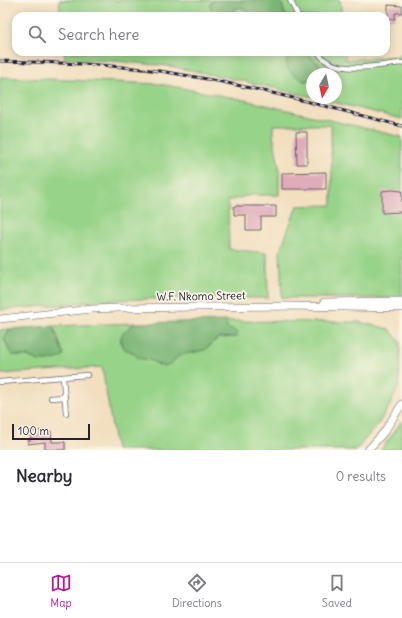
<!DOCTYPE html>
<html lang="en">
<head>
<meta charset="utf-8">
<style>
	:root { --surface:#fff; --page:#f7f7f7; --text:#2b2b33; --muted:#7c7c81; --line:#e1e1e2; --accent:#b5179e }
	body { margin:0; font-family:Delius,sans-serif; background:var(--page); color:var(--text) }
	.compass { position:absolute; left:306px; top:68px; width:36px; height:36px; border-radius:50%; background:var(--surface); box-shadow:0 2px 10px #0003; rotate:189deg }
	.scale { position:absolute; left:12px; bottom:10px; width:78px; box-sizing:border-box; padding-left:4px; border:2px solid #22223b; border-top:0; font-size:11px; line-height:14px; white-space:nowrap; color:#22223b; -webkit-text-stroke:3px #fcf5e5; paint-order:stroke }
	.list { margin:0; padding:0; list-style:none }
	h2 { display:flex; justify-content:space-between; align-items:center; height:52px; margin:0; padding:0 16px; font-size:17px }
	h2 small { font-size:13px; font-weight:400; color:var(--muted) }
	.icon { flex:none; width:22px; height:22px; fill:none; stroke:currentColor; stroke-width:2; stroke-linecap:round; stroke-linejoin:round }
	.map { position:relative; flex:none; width:402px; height:450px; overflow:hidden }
	.search { position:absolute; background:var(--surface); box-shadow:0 2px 10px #0003; left:12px; right:12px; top:12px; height:44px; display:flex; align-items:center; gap:10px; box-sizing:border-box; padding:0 14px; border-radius:12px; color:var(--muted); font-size:15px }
	.sheet { height:112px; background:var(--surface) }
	nav { display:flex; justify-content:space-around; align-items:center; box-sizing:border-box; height:56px; border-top:1px solid var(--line); background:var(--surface); font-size:11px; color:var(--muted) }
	nav a { display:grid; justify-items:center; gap:2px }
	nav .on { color:var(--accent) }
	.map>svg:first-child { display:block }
	.green { fill:#97d388; stroke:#5c7a62 }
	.forest { fill:#79b574; stroke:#4e6c58 }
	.building { fill:#dfacbc }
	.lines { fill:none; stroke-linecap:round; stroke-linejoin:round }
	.street-casing { stroke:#6b646a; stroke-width:6 }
	.secondary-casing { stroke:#6b646a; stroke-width:8 }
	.street { stroke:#fff; stroke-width:4.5 }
	.secondary { stroke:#fff; stroke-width:7 }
	.rail-casing { stroke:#22223b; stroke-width:3 }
	.rail { stroke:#fcf5e5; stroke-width:1.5; stroke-dasharray:4.5; stroke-linecap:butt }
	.labels { text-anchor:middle; stroke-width:3.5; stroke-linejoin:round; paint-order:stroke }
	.street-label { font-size:11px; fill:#22223b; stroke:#fcf5e5 }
</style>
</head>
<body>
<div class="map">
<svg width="402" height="450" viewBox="0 0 402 450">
	<rect width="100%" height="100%" fill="#fcf5e5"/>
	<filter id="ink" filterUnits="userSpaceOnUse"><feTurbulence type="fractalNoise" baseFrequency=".025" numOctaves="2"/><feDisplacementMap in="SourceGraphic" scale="8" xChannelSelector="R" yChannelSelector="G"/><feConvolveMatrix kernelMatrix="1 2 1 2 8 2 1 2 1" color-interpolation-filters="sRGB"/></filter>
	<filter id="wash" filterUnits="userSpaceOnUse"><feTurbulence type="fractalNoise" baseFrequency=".012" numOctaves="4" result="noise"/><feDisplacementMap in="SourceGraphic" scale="16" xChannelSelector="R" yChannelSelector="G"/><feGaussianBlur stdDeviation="0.9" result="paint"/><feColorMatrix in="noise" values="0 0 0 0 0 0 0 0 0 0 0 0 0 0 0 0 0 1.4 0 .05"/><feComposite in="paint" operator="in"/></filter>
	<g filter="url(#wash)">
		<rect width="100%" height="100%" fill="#f2dfc0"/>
		<path class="green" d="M 59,0 L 215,0 L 210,4 L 215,15 L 217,16 L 61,16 Z
			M 280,0 L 340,0 L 342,16 L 286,16 Z
			M 239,7 C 243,7 248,12 253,14 L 253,16 L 232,16 L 236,9 Z
			M 64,52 L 284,52 L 304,81 L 312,80 L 312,97 L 239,80 L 169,66 L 115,61 L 65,59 Z
			M 309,52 L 345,52 L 346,60 L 402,56 L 402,119 L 316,98 L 336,98 L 337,77 L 336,74 C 326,72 319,63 310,56 Z
			M 0,77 L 160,84 L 240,99 L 402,137 L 402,298 L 282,298 L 280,251 L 297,206 L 332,205 L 331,125 L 273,125 L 273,135 L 279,166 L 279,195 L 250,195 L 228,201 L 229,249 L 267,253 L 268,298 L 174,298 L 113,300 L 0,310 Z
			M 226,321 L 360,322 L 389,329 L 400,342 L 400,360 L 399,385 L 390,405 L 378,424 L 356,450 L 116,450 L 102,367 L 0,374 L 0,330 L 9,329 L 8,333 L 4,338 L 9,351 L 17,356 L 27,356 L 39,361 L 64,354 C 59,345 58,336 53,326 L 135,323 L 124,332 L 121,337 L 121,343 L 124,348 L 132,352 L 138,358 L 150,360 L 159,365 L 170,364 L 179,356 L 185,354 L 205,350 L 218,338 L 236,337 L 227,328 Z
			M 402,421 L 402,450 L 381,450 Z"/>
		<path class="forest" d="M 215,0 L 280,0 L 286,16 L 253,16 L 253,14 C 241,10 240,0 232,16 L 217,16 L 211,11 L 210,4 Z
			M 284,52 L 309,52 L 310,57 L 320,64 L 325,70 L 330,71 L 334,74 L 312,74 L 312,80 L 304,81 C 293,73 282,71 288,55 Z
			M 226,321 L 227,328 L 237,332 L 238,334 L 236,337 L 218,338 L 205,350 L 185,354 L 179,356 L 170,364 L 165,366 L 159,365 L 150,360 L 138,358 L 132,352 L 124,348 L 121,343 L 121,337 L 124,332 L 135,323 Z
			M 53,326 C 58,336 59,345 64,354 L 61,358 L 48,361 L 39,361 L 27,356 L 12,355 C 10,353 5,342 4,338 L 8,333 L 9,329 Z"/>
		<g id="blocks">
			<path class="building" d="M 388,5 L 402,6 L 402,13 L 395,13 L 395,19 L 388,19 Z
				M 296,132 L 307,132 L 307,164 L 297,164 Z
				M 326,172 L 326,189 L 282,189 L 282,173 Z
				M 392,190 L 402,191 L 402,212 L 382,213 L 382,191 Z
				M 234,206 L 276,206 L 276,217 L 261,217 L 261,230 L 246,230 L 246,215 L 234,215 Z
				M 30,431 L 51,431 L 52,442 L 65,442 L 65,450 L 45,450 L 45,442 L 28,444 L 28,440 L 31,440 Z"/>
		</g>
	</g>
	<g filter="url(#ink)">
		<use href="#blocks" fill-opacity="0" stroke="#6b646a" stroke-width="1"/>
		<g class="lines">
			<defs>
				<path id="street" d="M 290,0 L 298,16
					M 318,52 C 332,77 378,65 402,63
					M 63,377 L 66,413
					M 0,382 L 87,375
					M 51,398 L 65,397"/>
				<path id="secondary" d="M 324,302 L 402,301
					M 0,319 L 92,309 L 120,308 L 287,306 L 402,308
					M 368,450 L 384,432 L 402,404"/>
			</defs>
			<use href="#street" class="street-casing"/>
			<use href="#secondary" class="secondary-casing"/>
			<use href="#street" class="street"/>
			<use href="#secondary" class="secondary"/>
			<defs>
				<path id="rail" d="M 0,61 C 59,63 119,64 178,74 C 253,86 328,107 402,126"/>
			</defs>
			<use href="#rail" class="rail-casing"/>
			<use href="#rail" class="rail"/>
		</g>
	</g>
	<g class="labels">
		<g class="street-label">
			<text transform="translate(201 296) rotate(-1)" y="4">W.F. Nkomo Street</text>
		</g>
	</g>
</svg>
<svg class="compass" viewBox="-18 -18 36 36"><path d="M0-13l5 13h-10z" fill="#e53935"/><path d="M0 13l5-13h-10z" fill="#7c7c81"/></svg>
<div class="scale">100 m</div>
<div class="search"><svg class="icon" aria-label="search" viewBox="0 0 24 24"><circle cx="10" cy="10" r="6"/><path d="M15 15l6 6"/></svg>Search here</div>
</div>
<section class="sheet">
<h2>Nearby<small>0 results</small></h2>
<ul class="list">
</ul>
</section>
<nav>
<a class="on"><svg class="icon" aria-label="map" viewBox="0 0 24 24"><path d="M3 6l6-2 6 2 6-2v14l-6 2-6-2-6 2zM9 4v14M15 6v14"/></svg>Map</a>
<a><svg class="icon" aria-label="directions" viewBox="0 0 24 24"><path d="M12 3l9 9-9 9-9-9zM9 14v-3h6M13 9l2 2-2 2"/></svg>Directions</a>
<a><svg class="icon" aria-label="saved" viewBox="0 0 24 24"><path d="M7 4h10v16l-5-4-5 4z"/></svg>Saved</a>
</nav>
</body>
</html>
